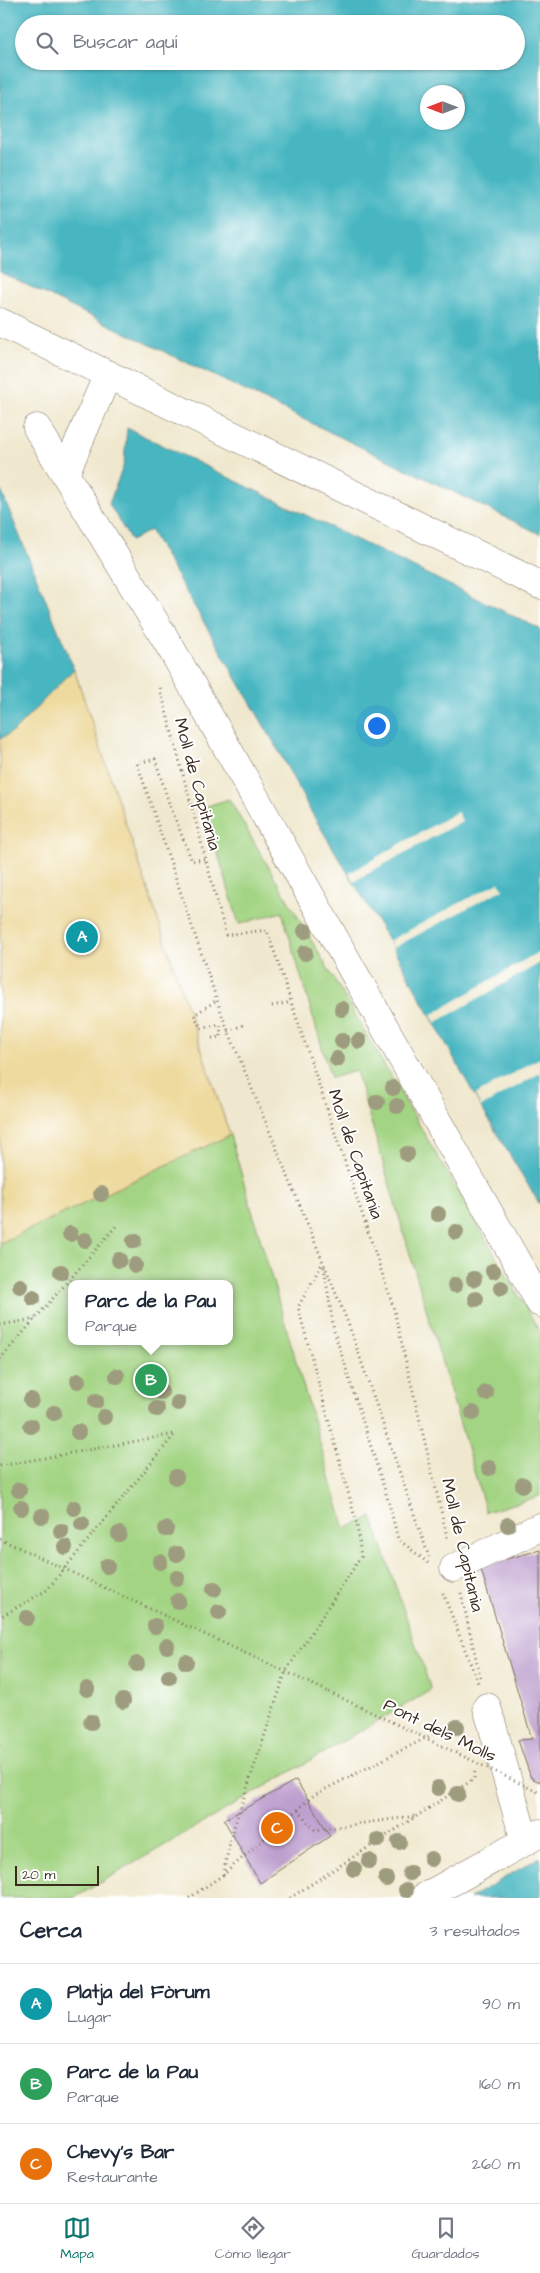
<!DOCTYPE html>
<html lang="es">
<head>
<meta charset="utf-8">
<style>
	:root { --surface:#fff; --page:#f2f2f3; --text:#1f2937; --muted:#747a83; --line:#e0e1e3; --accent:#0f766e }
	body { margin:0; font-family:"Architects Daughter",sans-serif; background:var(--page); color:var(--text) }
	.compass { position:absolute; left:420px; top:85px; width:45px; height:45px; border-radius:50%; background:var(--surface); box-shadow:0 1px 4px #0004; rotate:270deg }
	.scale { position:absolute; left:15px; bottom:12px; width:84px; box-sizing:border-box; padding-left:5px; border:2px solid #3b2a1e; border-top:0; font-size:14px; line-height:18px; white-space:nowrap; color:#3b2a1e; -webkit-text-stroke:4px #fff; paint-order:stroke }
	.you { position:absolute; left:376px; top:725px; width:18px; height:18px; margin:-12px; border:4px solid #fff; border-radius:50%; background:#1a73e8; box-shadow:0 0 0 8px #1a73e833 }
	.badge { display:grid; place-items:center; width:32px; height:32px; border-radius:50%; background:var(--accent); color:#fff; font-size:16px; font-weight:700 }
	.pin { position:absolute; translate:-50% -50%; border:2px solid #fff; box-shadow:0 1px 5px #0006 }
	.popup { position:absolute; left:68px; top:1280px; width:165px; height:65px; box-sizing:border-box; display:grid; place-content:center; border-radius:10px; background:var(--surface); filter:drop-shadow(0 1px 4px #0005); font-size:16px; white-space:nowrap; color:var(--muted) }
	.popup b { font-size:19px; color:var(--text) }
	.popup::after { content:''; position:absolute; left:50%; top:100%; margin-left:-10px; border:10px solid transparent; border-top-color:var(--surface) }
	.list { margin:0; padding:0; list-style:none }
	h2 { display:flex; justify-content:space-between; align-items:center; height:65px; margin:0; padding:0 20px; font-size:21px }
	h2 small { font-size:16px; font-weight:400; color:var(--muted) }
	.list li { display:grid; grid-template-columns:32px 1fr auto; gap:15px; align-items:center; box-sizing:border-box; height:80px; padding:0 20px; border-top:1px solid var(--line) }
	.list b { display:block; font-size:19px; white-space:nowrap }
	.list p { margin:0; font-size:16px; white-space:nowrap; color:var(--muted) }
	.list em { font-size:16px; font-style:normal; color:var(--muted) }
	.icon { flex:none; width:28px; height:28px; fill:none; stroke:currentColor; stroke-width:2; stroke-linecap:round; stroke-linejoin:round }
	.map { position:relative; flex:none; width:540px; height:1898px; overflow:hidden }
	.search { position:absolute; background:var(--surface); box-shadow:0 1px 4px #0004; left:15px; right:15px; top:15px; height:55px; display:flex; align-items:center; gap:12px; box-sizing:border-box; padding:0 18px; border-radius:28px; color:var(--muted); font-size:19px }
	.sheet { height:305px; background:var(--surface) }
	nav { display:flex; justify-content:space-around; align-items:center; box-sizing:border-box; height:70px; border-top:1px solid var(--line); background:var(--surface); font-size:14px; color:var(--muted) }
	nav a { display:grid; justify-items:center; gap:2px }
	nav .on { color:var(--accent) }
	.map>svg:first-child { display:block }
	.green { fill:#a3d483; stroke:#6f7f50; fill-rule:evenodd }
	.sand { fill:#eeda9e; stroke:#94825e }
	.water { fill:#47b6c1; stroke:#417070; fill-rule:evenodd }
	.pier { fill:#f0e8ce }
	.building { fill:#bea0cf }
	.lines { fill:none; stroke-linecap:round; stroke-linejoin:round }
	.minor-casing { stroke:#7a6c5c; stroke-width:29 }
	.path { stroke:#7a6c5c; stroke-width:3; stroke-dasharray:1 4; stroke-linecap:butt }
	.minor { stroke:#fff; stroke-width:28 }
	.path-bridge { stroke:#7a6c5c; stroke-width:3; stroke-dasharray:1 4; stroke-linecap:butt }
	.tree { fill:#9e9c7e }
	.labels { text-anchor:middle; stroke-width:4; stroke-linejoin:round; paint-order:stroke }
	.street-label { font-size:18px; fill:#3b2a1e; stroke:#fff }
</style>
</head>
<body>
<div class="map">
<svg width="540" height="1898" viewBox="0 0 540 1898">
	<rect width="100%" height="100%" fill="#fff"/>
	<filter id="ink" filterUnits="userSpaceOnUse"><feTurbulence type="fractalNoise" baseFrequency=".02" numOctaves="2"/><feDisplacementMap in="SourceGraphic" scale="10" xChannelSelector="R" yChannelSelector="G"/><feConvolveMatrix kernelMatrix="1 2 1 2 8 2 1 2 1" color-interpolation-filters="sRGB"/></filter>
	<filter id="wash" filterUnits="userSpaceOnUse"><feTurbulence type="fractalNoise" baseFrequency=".0096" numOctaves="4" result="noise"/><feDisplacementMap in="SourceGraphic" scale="20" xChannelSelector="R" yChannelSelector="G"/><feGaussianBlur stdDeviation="1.12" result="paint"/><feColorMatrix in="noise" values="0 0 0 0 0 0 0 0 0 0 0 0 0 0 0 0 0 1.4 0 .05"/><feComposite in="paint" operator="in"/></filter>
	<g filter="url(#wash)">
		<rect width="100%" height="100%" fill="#f0e8ce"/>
		<path class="green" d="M 229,799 L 540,1332 L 540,1496 L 486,1512 L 356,1071 L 331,1078 L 282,912 L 239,924 L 204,807 Z
			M 230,1135 L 345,1529 L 372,1517 L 431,1690 L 74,1898 L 0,1898 L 0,1243 ZM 72,1284 L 230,1284 L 230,1341 L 72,1341 Z"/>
		<path class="sand" d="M 74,669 L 230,1135 L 0,1243 L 0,739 L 14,731 Z"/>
		<path class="water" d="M 0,0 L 540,0 L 540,534 L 0,272 ZM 24,24 L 516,24 L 516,61 L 24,61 ZM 458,92 L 458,122 L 428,122 L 428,92 Z
			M 127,428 L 540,629 L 540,1205 L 481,1107 L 393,948 L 310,810 L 277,748 L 150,530 L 131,541 L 109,504 L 124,464 Z
			M 0,488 L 74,669 L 14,731 L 0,739 Z
			M 540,1857 L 540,1898 L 470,1898 Z"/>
		<path class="pier" d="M 457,812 L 462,821 L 354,881 L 349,873 Z
			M 499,882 L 503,889 L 393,948 L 389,941 Z
			M 540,951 L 540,963 L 435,1023 L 431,1015 Z
			M 540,1058 L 540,1073 L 481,1107 L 475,1095 Z"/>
		<g id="blocks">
			<path class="building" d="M 540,1550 L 540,1782 L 531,1778 L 518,1740 L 532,1739 L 480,1566 Z
				M 296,1780 L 330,1836 L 260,1883 L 224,1820 Z"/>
		</g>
	</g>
	<g filter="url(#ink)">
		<use href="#blocks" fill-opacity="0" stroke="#7a6c5c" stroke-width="1"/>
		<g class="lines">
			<defs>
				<path id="minor" d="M 0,322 L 540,585
					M 37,428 L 172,650 L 540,1303
					M 65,474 L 108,374
					M 454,1568 L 540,1527
					M 487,1707 L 525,1842
					M 423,1898 L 540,1833"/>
			</defs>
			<use href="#minor" class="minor-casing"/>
			<path class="path" d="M 160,688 L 226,935 L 267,930 L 393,1306 L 448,1541
				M 204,859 L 192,861 L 169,803 L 155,759 L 137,763 L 223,1018 L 348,1323 L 429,1557
				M 272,1006 L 291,1002
				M 228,1031 L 243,1025
				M 212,1038 L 221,1037 L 220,1024 L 201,1028 L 194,1015 L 217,1000
				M 324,1267 L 334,1331 L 389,1503 L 398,1539 L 428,1563
				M 0,1325 L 35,1319
				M 0,1359 L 118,1224
				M 0,1466 L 175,1434 L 47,1590 L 0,1617
				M 0,1539 L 329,1692
				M 443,1593 L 478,1683
				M 461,1593 L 481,1680
				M 298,1810 L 315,1830 L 415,1816
				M 223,1875 L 232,1833 L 286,1671 L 361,1557 L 357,1525 L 298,1307 L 323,1262
				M 189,1898 L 223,1875 L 314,1795 L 463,1719
				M 290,1898 L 474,1779 L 475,1771"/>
			<use href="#minor" class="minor"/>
			<path class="path-bridge" d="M 329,1692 L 540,1793"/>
		</g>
		<g class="tree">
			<circle cx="305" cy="931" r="8"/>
			<circle cx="305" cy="953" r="8"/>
			<circle cx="342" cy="1009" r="8"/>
			<circle cx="342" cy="1041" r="8"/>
			<circle cx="359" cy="1041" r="8"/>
			<circle cx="337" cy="1059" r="8"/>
			<circle cx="393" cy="1088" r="8"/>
			<circle cx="377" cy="1102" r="8"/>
			<circle cx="397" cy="1106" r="8"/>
			<circle cx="407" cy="1154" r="8"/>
			<circle cx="101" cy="1194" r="8"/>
			<circle cx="438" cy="1214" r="8"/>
			<circle cx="456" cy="1232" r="8"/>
			<circle cx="70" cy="1234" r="8"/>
			<circle cx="85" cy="1240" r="8"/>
			<circle cx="134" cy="1241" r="8"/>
			<circle cx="119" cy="1260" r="8"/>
			<circle cx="135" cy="1265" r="8"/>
			<circle cx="493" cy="1271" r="8"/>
			<circle cx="61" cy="1272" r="8"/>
			<circle cx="474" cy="1279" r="8"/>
			<circle cx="455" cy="1285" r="8"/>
			<circle cx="20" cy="1286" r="8"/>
			<circle cx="501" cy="1288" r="8"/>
			<circle cx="33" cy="1298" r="8"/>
			<circle cx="476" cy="1299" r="8"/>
			<circle cx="117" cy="1376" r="8"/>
			<circle cx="78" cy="1381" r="8"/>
			<circle cx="161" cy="1392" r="8"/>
			<circle cx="486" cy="1393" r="8"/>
			<circle cx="31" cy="1400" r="8"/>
			<circle cx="96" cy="1401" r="8"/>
			<circle cx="178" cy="1403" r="8"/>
			<circle cx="157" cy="1409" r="8"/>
			<circle cx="54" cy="1413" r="8"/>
			<circle cx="473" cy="1413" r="8"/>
			<circle cx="104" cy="1417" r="8"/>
			<circle cx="31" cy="1426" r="8"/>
			<circle cx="78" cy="1432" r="8"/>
			<circle cx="489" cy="1468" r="8"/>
			<circle cx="176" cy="1477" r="8"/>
			<circle cx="523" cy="1485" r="8"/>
			<circle cx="19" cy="1490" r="8"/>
			<circle cx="21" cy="1508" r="8"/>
			<circle cx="74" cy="1508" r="8"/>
			<circle cx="42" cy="1516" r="8"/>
			<circle cx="82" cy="1524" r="8"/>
			<circle cx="508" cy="1525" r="8"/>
			<circle cx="166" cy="1529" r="8"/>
			<circle cx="61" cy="1531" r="8"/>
			<circle cx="119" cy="1534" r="8"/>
			<circle cx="65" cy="1547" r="8"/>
			<circle cx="177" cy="1554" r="8"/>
			<circle cx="160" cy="1562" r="8"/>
			<circle cx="107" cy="1566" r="8"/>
			<circle cx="177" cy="1578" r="8"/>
			<circle cx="214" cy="1589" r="8"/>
			<circle cx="178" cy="1601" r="8"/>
			<circle cx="219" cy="1612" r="8"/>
			<circle cx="27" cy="1618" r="8"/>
			<circle cx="155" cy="1626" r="8"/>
			<circle cx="167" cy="1646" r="8"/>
			<circle cx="186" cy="1662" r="8"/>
			<circle cx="137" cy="1664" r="8"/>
			<circle cx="169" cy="1677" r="8"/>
			<circle cx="87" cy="1689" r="8"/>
			<circle cx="123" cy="1701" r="8"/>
			<circle cx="91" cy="1722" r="8"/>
			<circle cx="457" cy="1727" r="8"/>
			<circle cx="438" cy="1788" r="8"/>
			<circle cx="458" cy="1794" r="8"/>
			<circle cx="378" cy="1840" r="8"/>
			<circle cx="399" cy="1842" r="8"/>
			<circle cx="431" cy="1859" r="8"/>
			<circle cx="369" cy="1861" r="8"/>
			<circle cx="354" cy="1869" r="8"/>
			<circle cx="410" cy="1873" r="8"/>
			<circle cx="386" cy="1879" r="8"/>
			<circle cx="406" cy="1890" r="8"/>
		</g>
	</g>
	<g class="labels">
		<g class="street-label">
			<text transform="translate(198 784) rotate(75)" y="6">Moll de Capitania</text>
			<text transform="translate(356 1154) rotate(71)" y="6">Moll de Capitania</text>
			<text transform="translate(463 1545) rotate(77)" y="6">Moll de Capitania</text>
			<text transform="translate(440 1730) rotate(26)" y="6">Pont dels Molls</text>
		</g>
	</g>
</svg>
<svg class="compass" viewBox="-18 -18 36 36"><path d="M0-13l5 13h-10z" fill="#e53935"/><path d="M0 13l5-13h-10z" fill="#747a83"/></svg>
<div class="scale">20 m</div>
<div class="you"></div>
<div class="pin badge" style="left:82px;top:937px;background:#0f9aa8">A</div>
<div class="pin badge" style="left:151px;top:1380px;background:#2e9e5b">B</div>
<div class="popup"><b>Parc de la Pau</b>Parque</div>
<div class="pin badge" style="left:277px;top:1828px;background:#e8710a">C</div>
<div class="search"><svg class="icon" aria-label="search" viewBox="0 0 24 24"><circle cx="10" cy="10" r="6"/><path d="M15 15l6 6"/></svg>Buscar aquí</div>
</div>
<section class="sheet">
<h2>Cerca<small>3 resultados</small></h2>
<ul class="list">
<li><span class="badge" style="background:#0f9aa8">A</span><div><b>Platja del Fòrum</b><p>Lugar</p></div><em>90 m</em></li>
<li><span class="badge" style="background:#2e9e5b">B</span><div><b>Parc de la Pau</b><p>Parque</p></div><em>160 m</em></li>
<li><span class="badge" style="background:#e8710a">C</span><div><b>Chevy's Bar</b><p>Restaurante</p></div><em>260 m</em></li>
</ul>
</section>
<nav>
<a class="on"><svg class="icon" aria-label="map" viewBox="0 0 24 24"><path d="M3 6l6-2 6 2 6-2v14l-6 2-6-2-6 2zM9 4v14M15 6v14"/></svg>Mapa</a>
<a><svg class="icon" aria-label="directions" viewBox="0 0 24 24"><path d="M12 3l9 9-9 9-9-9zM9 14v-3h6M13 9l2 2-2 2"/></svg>Cómo llegar</a>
<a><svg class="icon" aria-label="saved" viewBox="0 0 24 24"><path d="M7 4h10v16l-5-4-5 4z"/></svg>Guardados</a>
</nav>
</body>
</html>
